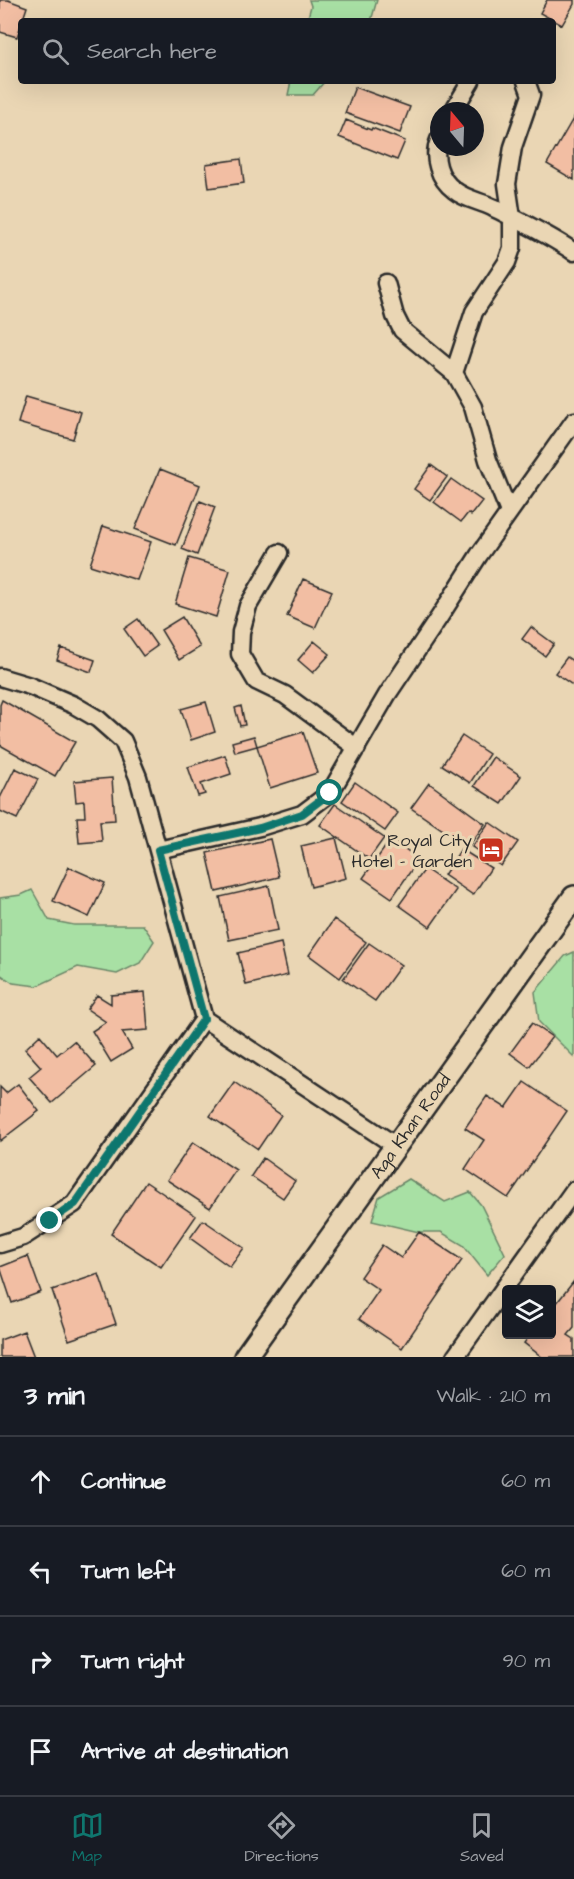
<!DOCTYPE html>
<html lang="en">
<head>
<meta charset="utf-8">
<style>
	:root { --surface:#171b24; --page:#242831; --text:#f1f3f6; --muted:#9ea1a6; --line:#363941; --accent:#0f766e }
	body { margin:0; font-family:"Architects Daughter",sans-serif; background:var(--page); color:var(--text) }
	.controls { position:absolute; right:18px; bottom:18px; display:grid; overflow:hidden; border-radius:6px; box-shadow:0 6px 24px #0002 }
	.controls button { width:54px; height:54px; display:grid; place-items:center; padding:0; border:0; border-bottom:2px solid var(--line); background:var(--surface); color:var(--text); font:30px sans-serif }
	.compass { position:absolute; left:430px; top:102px; width:54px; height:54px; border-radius:50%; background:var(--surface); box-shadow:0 6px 24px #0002; rotate:341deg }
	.stop { position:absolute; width:18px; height:18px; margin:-14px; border:4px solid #0f766e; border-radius:50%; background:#fff }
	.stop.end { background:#0f766e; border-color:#fff; box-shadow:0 2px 6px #0008 }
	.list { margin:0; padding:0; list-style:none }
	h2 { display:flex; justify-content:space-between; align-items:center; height:78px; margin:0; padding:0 24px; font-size:26px }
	h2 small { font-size:20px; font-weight:400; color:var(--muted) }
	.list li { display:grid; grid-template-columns:39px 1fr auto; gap:18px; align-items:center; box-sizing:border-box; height:90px; padding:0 24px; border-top:2px solid var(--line) }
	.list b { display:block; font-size:22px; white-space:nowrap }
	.list em { font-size:20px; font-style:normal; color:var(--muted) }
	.icon { flex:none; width:33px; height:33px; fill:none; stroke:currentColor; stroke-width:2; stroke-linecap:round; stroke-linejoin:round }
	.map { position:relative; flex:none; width:574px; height:1357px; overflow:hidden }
	.search { position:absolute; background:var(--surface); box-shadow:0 6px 24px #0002; left:18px; right:18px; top:18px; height:66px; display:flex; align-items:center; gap:15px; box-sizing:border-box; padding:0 21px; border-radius:6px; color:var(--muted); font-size:22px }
	.sheet { height:438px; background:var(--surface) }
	nav { display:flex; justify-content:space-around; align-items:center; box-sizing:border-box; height:84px; border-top:2px solid var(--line); background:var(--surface); font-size:16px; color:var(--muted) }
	nav a { display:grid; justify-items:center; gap:3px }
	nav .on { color:var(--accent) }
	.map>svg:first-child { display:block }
	.green { fill:#a8e0a4; stroke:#6a8668; stroke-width:1.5 }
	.building { fill:#f2bea3; stroke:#2b2b2b; stroke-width:1.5 }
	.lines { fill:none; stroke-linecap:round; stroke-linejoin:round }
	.minor-casing { stroke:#2b2b2b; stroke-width:21 }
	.tertiary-casing { stroke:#2b2b2b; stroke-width:26 }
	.minor { stroke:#ead6b4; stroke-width:16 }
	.tertiary { stroke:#ead6b4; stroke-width:21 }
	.route { stroke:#0f766e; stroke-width:8 }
	.labels { text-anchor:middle; stroke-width:6; stroke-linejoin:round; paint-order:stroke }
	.poi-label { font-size:18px; fill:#2b2b2b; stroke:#ead6b4; text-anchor:end }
	.street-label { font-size:18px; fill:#2b2b2b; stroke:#ead6b4 }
</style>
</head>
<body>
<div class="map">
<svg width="574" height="1357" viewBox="0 0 574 1357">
	<rect width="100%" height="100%" fill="#ead6b4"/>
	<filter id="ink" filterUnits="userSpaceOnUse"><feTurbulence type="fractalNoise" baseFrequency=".0167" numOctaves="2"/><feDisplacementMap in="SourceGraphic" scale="12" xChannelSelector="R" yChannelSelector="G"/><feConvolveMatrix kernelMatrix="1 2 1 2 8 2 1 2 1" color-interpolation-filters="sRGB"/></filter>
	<g filter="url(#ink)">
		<path class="green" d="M 309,0 L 377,0 L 371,21 L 307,21 L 311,6 Z
			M 291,81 L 325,81 L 313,95 L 288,95 Z
			M 32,890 L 49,920 L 74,925 L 143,925 L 154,941 L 140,963 L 117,974 L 78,967 L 37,986 L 13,983 L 0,974 L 0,898 L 21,895 Z
			M 574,952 L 574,1057 L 539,1022 L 535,992 L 565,956 Z
			M 409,1179 L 445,1202 L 470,1192 L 481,1205 L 505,1254 L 487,1275 L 463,1245 L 441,1232 L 419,1232 L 372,1221 L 379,1197 Z"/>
		<path class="building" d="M 0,0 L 8,0 L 27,7 L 17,37 L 0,32 Z
			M 547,0 L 574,0 L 574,4 L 562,25 L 540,13 Z
			M 355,87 L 410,107 L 400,133 L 345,113 Z
			M 574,117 L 574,180 L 547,164 Z
			M 346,120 L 371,130 L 372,128 L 405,141 L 397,160 L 339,137 Z
			M 241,159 L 244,183 L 209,188 L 206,164 Z
			M 26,396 L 81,412 L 73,439 L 18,423 Z
			M 431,465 L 447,477 L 430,500 L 414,489 Z
			M 160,469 L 200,485 L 176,545 L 135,529 Z
			M 451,479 L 482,501 L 471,515 L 468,513 L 461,522 L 434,502 Z
			M 200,501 L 215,507 L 197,555 L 182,549 Z
			M 103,526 L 151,542 L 137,580 L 90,565 Z
			M 189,558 L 230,570 L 216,617 L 175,604 Z
			M 303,579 L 332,591 L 315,628 L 287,616 Z
			M 182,617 L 200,647 L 179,660 L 161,630 Z
			M 138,619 L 157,646 L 143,656 L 124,629 Z
			M 531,627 L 554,644 L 545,656 L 522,639 Z
			M 314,641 L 330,654 L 313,673 L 298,660 Z
			M 61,648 L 95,660 L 91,672 L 57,660 Z
			M 567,657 L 574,662 L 574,686 L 555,673 Z
			M 2,700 L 75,742 L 55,776 L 0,745 L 0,705 Z
			M 206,702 L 215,732 L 191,740 L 181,709 Z
			M 241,706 L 245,725 L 240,726 L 235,708 Z
			M 303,732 L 317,773 L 270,788 L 257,746 Z
			M 254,736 L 257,746 L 235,752 L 232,742 Z
			M 462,736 L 489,754 L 470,783 L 442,765 Z
			M 225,755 L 231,774 L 201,784 L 205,794 L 198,796 L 188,767 Z
			M 493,757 L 521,776 L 502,804 L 474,786 Z
			M 15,768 L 38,779 L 17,819 L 0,811 L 0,798 Z
			M 112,778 L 115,820 L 100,821 L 102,841 L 79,843 L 77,817 L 85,817 L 84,801 L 76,802 L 74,781 Z
			M 355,782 L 398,813 L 385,831 L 342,801 Z
			M 429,783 L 485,824 L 468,847 L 411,808 Z
			M 335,804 L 384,838 L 369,859 L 320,825 Z
			M 489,822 L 518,842 L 501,866 L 472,847 Z
			M 336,838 L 346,878 L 311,887 L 301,846 Z
			M 270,839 L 279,877 L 216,892 L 207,853 Z
			M 391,839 L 419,859 L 392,898 L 363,878 Z
			M 461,849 L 491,868 L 473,895 L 444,875 Z
			M 69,867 L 105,883 L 89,917 L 53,901 Z
			M 425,869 L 456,890 L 430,927 L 399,905 Z
			M 269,886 L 278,930 L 229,940 L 220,897 Z
			M 334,919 L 366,942 L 340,978 L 309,955 Z
			M 281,943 L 288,975 L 246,985 L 238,953 Z
			M 369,943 L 401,965 L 375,1001 L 343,979 Z
			M 145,992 L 148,1030 L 122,1032 L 132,1049 L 111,1062 L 92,1031 L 106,1022 L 87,1009 L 97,995 L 111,1004 L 111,995 Z
			M 532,1023 L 552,1037 L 529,1067 L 510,1053 Z
			M 40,1035 L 57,1055 L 74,1041 L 96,1066 L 52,1103 L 29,1077 L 41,1067 L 25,1049 Z
			M 234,1082 L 281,1115 L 258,1149 L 210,1116 Z
			M 524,1082 L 567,1111 L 508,1198 L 465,1169 L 484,1140 L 465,1128 L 487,1096 L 506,1108 Z
			M 18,1084 L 39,1111 L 0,1141 L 0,1087 L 6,1093 Z
			M 193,1142 L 236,1170 L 210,1208 L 167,1180 Z
			M 263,1158 L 295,1181 L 283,1198 L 251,1176 Z
			M 146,1182 L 196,1216 L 161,1267 L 111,1234 Z
			M 203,1220 L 244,1248 L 230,1267 L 190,1238 Z
			M 419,1232 L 462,1260 L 402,1348 L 359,1319 L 379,1290 L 360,1277 L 382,1245 L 401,1258 Z
			M 28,1256 L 41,1292 L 12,1303 L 0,1267 Z
			M 99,1274 L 116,1324 L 69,1340 L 52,1290 Z
			M 574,1281 L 574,1328 L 568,1335 L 574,1339 L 574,1357 L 542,1357 L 524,1343 L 531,1334 L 552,1334 L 552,1309 Z
			M 24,1331 L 34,1357 L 0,1357 L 0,1340 Z"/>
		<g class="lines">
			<defs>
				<path id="minor" d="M 453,111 L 471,81
					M 439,140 C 432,157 439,179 454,190 C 465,199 479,201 492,207 C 520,221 548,234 574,252
					M 386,283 L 395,316 L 402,330 L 454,373 L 473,407 L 488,460 L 509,512
					M 454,373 L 474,312 L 507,262 L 512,248 L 512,218 L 507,184 L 513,147 L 531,95 L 526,81
					M 279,553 L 248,606 L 241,632 L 240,654 L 256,681 L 285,695 L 357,748
					M 0,677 L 30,686 L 74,705 L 98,719 L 123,741 L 138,777 L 204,1019 L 74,1204 L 23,1237 L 0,1244
					M 158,850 L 260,827 L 302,814 L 330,793 L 387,695 L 440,616 L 479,555 L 574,421
					M 204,1019 L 396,1146
					M 455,1357 L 574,1190"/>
				<g id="tertiary">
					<path id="s1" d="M 245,1357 L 574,897"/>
				</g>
			</defs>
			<use href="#minor" class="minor-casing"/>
			<use href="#tertiary" class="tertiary-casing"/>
			<use href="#minor" class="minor"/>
			<use href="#tertiary" class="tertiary"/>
		</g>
	</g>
	<g class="lines" filter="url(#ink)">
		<path class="route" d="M 50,1221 L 75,1204 L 204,1019 L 158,850 L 260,828 L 302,814 L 330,793"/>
	</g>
	<defs>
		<symbol id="hotel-square" viewBox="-11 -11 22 22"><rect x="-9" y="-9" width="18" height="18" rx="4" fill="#c8321e" stroke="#ead6b4"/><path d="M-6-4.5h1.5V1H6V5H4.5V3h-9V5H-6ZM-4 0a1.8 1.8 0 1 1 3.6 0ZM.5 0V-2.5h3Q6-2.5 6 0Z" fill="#fff"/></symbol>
	</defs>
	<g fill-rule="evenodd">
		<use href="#hotel-square" x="476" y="835" width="30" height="30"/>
	</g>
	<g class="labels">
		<g class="poi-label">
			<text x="472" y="846">Royal City<tspan x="472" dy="21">Hotel - Garden</tspan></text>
		</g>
		<g class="street-label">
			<text dy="6" stroke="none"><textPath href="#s1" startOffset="284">Aga Khan Road</textPath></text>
		</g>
	</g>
</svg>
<div class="controls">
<button><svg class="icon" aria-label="layers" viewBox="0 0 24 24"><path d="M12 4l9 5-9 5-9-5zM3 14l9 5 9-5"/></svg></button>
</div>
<svg class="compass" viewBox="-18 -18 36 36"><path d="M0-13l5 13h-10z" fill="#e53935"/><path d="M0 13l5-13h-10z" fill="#9ea1a6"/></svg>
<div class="stop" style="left:330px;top:793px"></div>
<div class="stop end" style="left:50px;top:1221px"></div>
<div class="search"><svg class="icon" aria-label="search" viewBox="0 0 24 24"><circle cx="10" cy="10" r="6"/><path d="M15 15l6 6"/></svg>Search here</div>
</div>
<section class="sheet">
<h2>3 min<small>Walk · 210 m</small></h2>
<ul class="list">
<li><svg class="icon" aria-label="ahead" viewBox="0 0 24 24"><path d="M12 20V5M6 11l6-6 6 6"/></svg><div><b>Continue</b></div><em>60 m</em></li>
<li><svg class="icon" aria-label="left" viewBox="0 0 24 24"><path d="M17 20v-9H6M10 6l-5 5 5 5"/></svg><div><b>Turn left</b></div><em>60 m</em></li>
<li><svg class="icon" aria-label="right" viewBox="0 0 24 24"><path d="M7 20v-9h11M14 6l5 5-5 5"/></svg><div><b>Turn right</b></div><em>90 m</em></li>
<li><svg class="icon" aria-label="arrive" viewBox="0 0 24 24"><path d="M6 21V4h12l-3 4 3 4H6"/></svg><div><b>Arrive at destination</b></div></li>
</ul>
</section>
<nav>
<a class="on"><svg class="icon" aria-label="map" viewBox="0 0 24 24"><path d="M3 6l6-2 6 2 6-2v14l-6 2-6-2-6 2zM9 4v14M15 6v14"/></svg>Map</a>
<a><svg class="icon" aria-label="directions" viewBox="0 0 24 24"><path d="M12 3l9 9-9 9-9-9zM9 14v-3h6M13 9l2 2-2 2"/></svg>Directions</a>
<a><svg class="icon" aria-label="saved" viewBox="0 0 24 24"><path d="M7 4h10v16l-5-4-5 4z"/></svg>Saved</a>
</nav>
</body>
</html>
